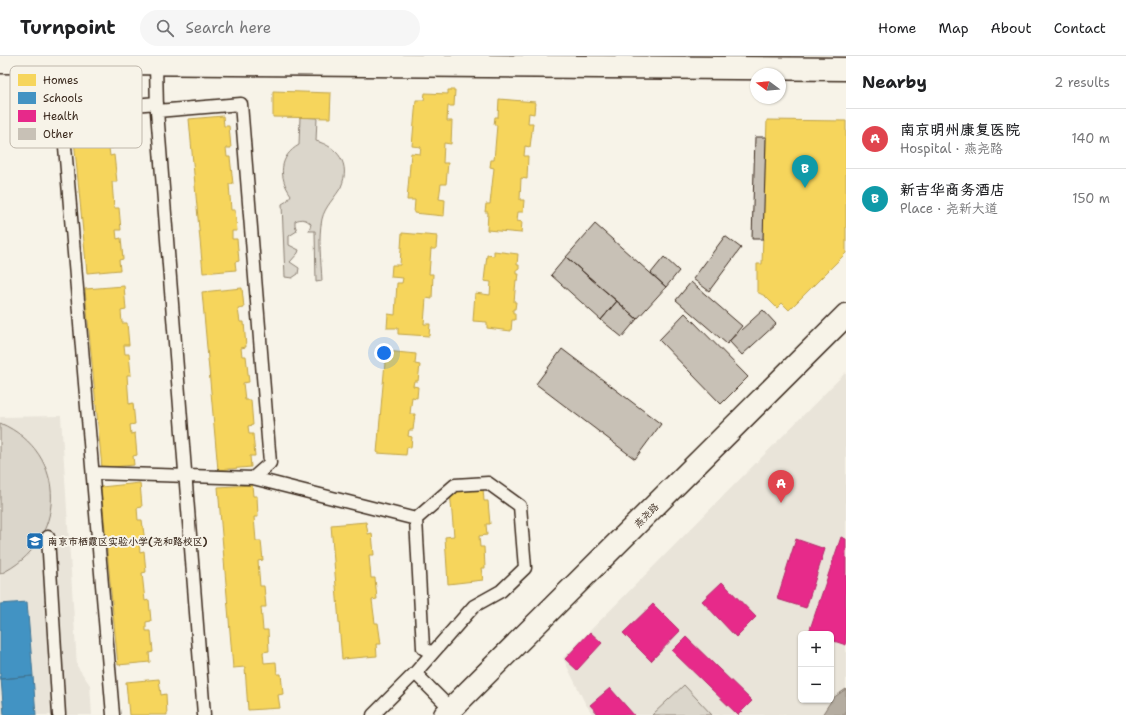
<!DOCTYPE html>
<html lang="en">
<head>
<meta charset="utf-8">
<style>
	:root { --surface:#fff; --page:#f6f6f6; --text:#202124; --muted:#757577; --line:#e0e0e0; --accent:#2563eb }
	body { margin:0; font-family:"Shantell Sans","LXGW WenKai TC",sans-serif; background:var(--page); color:var(--text) }
	.controls { position:absolute; right:12px; bottom:12px; display:grid; overflow:hidden; border-radius:6px; box-shadow:0 1px 3px #0004 }
	.controls button { width:36px; height:36px; display:grid; place-items:center; padding:0; border:0; border-bottom:1px solid var(--line); background:var(--surface); color:var(--text); font:20px sans-serif }
	.compass { position:absolute; left:750px; top:12px; width:36px; height:36px; border-radius:50%; background:var(--surface); box-shadow:0 1px 3px #0004; rotate:286deg }
	.you { position:absolute; left:384px; top:297px; width:14px; height:14px; margin:-10px; border:3px solid #fff; border-radius:50%; background:#1a73e8; box-shadow:0 0 0 6px #1a73e833 }
	.badge { display:grid; place-items:center; width:26px; height:26px; border-radius:50%; background:var(--accent); color:#fff; font-size:13px; font-weight:700 }
	.pin { position:absolute; translate:-50% -33px; filter:drop-shadow(0 1px 2px #0008) }
	.pin::after { content:''; position:absolute; top:21px; width:14px; height:12px; background:inherit; clip-path:polygon(0 0,100% 0,50% 100%) }
	.list { margin:0; padding:0; list-style:none }
	h2 { display:flex; justify-content:space-between; align-items:center; height:52px; margin:0; padding:0 16px; font-size:17px }
	h2 small { font-size:13px; font-weight:400; color:var(--muted) }
	.list li { display:grid; grid-template-columns:26px 1fr auto; gap:12px; align-items:center; box-sizing:border-box; height:60px; padding:0 16px; border-top:1px solid var(--line) }
	.list b { display:block; font-size:15px; white-space:nowrap }
	.list p { margin:0; font-size:13px; white-space:nowrap; color:var(--muted) }
	.list em { font-size:13px; font-style:normal; color:var(--muted) }
	.icon { flex:none; width:22px; height:22px; fill:none; stroke:currentColor; stroke-width:2; stroke-linecap:round; stroke-linejoin:round }
	.map { position:relative; flex:none; width:846px; height:659px; overflow:hidden }
	header { display:flex; align-items:center; gap:24px; box-sizing:border-box; height:56px; padding:0 20px; background:var(--surface); border-bottom:1px solid var(--line) }
	header strong { font-size:19px }
	nav { display:flex; gap:22px; margin-inline-start:auto; font-size:14px }
	.search { width:280px; height:36px; background:var(--page); display:flex; align-items:center; gap:10px; box-sizing:border-box; padding:0 14px; border-radius:22px; color:var(--muted); font-size:15px }
	main { display:flex }
	aside { flex:1; background:var(--surface) }
	.map>svg:first-child { display:block }
	.built { fill:#e9e4d9; fill-rule:evenodd }
	.green { fill:#dbd6cb; stroke:#8b8074 }
	.water { fill:#b4aca0; stroke:#84786c }
	.homes { fill:#f6d55c; stroke:#bea249 }
	.schools { fill:#4393c3; stroke:#417492 }
	.health { fill:#e7298a; stroke:#b3296a }
	.building { fill:#c8c1b6; stroke:#3b2a1e }
	.lines { fill:none; stroke-linecap:round; stroke-linejoin:round }
	.lane-casing { stroke:#3b2a1e; stroke-width:15 }
	.secondary-casing { stroke:#3b2a1e; stroke-width:25 }
	.primary-casing { stroke:#3b2a1e; stroke-width:25 }
	.lane { stroke:#f7f3e8; stroke-width:12 }
	.secondary { stroke:#f7f3e8; stroke-width:22 }
	.primary { stroke:#f7f3e8; stroke-width:22 }
	.labels { text-anchor:middle; stroke-width:4; stroke-linejoin:round; paint-order:stroke }
	.street-label { font-size:10px; fill:#3b2a1e; stroke:#f7f3e8 }
	.poi-label { font-size:10px; font-weight:bold; fill:#3b2a1e; stroke:#f7f3e8; text-anchor:start }
	.key { fill:#f7f3e8; stroke:#bfb7ab; stroke-width:1 }
	.key-label { font-size:11px; fill:#3b2a1e }
</style>
</head>
<body>
<header>
<strong>Turnpoint</strong>
<div class="search"><svg class="icon" aria-label="search" viewBox="0 0 24 24"><circle cx="10" cy="10" r="6"/><path d="M15 15l6 6"/></svg>Search here</div>
<nav><a>Home</a><a>Map</a><a>About</a><a>Contact</a></nav>
</header>
<main>
<div class="map">
<svg width="846" height="659" viewBox="0 0 846 659">
	<rect width="100%" height="100%" fill="#f7f3e8"/>
	<filter id="ink" filterUnits="userSpaceOnUse"><feTurbulence type="fractalNoise" baseFrequency=".025" numOctaves="2"/><feDisplacementMap in="SourceGraphic" scale="8" xChannelSelector="R" yChannelSelector="G"/><feConvolveMatrix kernelMatrix="1 2 1 2 8 2 1 2 1" color-interpolation-filters="sRGB"/></filter>
	<g filter="url(#ink)">
		<path class="built" d="M 846,316 L 846,659 L 593,659 L 585,647 L 563,602 ZM 801,578 L 831,578 L 831,644 L 801,644 Z
			M 61,360 L 77,610 L 90,629 L 92,659 L 0,659 L 0,361 Z"/>
		<path class="green" d="M 300,61 L 317,62 L 316,85 C 338,91 351,108 341,131 C 335,142 325,150 322,163 C 318,182 321,205 322,225 L 316,226 L 315,175 L 309,175 L 311,168 C 306,163 302,162 295,165 L 295,169 L 297,175 L 289,180 L 289,189 L 299,194 L 298,197 L 290,206 L 299,212 L 298,218 L 292,222 L 285,221 L 282,148 L 287,145 L 291,139 C 278,121 279,100 299,89 Z
			M 0,367 C 70,397 67,487 0,518 Z
			M 684,629 L 712,659 L 652,659 Z"/>
		<path class="water" d="M 846,633 L 846,659 L 822,659 L 833,642 Z"/>
		<path class="homes" d="M 448,34 L 455,34 L 454,50 L 448,50 L 447,65 L 452,65 L 451,88 L 444,87 L 443,107 L 448,107 L 446,128 L 441,128 L 439,143 L 445,144 L 444,160 L 414,157 L 415,144 L 407,144 L 411,97 L 420,98 L 421,91 L 412,90 L 416,44 L 424,44 L 425,37 L 448,38 Z
			M 273,35 L 331,37 L 330,62 L 273,61 Z
			M 499,43 L 535,46 L 534,58 L 529,57 L 528,67 L 533,67 L 530,91 L 525,90 L 524,100 L 528,100 L 527,123 L 521,122 L 520,144 L 524,144 L 523,156 L 518,156 L 517,165 L 522,166 L 521,177 L 487,174 L 488,156 L 485,156 L 486,148 L 490,148 L 494,112 L 490,111 L 491,104 L 494,104 L 497,69 L 494,69 L 495,61 L 498,61 Z
			M 106,59 L 107,70 L 111,70 L 113,92 L 109,92 L 110,100 L 114,99 L 117,126 L 112,126 L 114,152 L 119,152 L 121,174 L 116,174 L 117,183 L 121,182 L 123,203 L 119,204 L 120,214 L 87,217 L 72,63 Z
			M 223,60 L 224,70 L 229,70 L 231,92 L 226,92 L 227,101 L 230,101 L 233,128 L 229,128 L 231,154 L 235,154 L 237,175 L 232,175 L 232,183 L 237,183 L 239,205 L 235,206 L 236,214 L 203,217 L 189,63 Z
			M 767,64 L 846,65 L 846,197 L 789,254 L 782,247 L 777,252 L 765,240 L 757,236 L 757,208 L 762,208 Z
			M 402,177 L 437,180 L 436,193 L 431,193 L 429,218 L 433,218 L 432,243 L 426,242 L 424,268 L 430,268 L 429,280 L 398,278 L 398,272 L 387,272 L 388,258 L 395,259 L 397,227 L 402,227 L 403,222 L 391,221 L 392,209 L 400,209 Z
			M 494,195 L 518,198 L 517,209 L 519,209 L 519,214 L 516,214 L 516,218 L 519,218 L 518,224 L 516,224 L 514,246 L 516,246 L 515,253 L 513,253 L 513,257 L 515,257 L 515,264 L 512,264 L 511,275 L 487,272 L 487,266 L 473,265 L 475,237 L 490,239 L 491,226 L 484,225 L 487,199 L 494,200 Z
			M 124,230 L 126,254 L 121,255 L 122,267 L 127,267 L 129,289 L 124,289 L 125,298 L 129,298 L 131,319 L 127,319 L 129,348 L 133,347 L 135,368 L 130,369 L 131,378 L 135,377 L 137,399 L 133,400 L 134,409 L 102,412 L 85,233 Z
			M 242,232 L 244,252 L 238,253 L 240,266 L 244,266 L 246,291 L 241,292 L 242,300 L 246,300 L 249,326 L 243,327 L 245,344 L 251,344 L 253,369 L 248,370 L 249,378 L 253,378 L 255,400 L 250,400 L 251,411 L 218,414 L 202,236 Z
			M 386,295 L 416,298 L 415,308 L 420,309 L 418,325 L 414,325 L 413,330 L 418,331 L 417,342 L 412,341 L 410,358 L 415,358 L 413,374 L 409,374 L 408,380 L 412,381 L 411,392 L 407,391 L 406,399 L 377,397 Z
			M 140,427 L 142,451 L 137,452 L 138,464 L 142,464 L 145,486 L 139,487 L 140,496 L 144,495 L 146,516 L 142,517 L 145,545 L 149,544 L 151,565 L 146,566 L 146,575 L 151,575 L 153,596 L 149,597 L 150,606 L 118,609 L 101,431 Z
			M 252,429 L 253,440 L 257,440 L 258,461 L 254,461 L 256,485 L 261,485 L 263,504 L 258,505 L 260,530 L 264,530 L 266,551 L 261,551 L 263,574 L 268,574 L 269,595 L 263,596 L 264,607 L 276,606 L 277,618 L 281,618 L 283,638 L 278,639 L 280,652 L 248,654 L 245,611 L 233,612 L 218,431 Z
			M 483,432 L 484,445 L 488,445 L 490,468 L 486,468 L 487,479 L 479,480 L 480,491 L 484,491 L 485,512 L 481,512 L 483,524 L 448,528 L 445,481 L 454,480 L 450,435 Z
			M 366,466 L 368,478 L 372,477 L 374,499 L 369,499 L 371,522 L 375,522 L 377,543 L 372,544 L 375,567 L 378,567 L 381,588 L 376,588 L 377,600 L 342,603 L 331,469 Z
			M 159,623 L 161,639 L 166,638 L 167,659 L 129,659 L 126,626 Z"/>
		<path class="schools" d="M 27,546 L 33,620 L 0,623 L 0,548 Z
			M 33,620 L 36,659 L 4,659 L 1,623 Z"/>
		<path class="health" d="M 841,481 L 846,483 L 846,589 L 831,584 L 831,578 L 814,578 L 809,576 Z
			M 796,483 L 825,493 L 806,552 L 777,543 Z
			M 722,526 L 756,561 L 736,581 L 702,545 Z
			M 653,548 L 680,575 L 651,605 L 623,577 Z
			M 590,576 L 602,587 L 577,614 L 565,603 Z
			M 686,581 L 752,645 L 738,659 L 672,595 Z
			M 610,632 L 634,659 L 599,659 L 590,649 Z"/>
		<path class="building" d="M 755,81 L 766,81 L 763,183 L 752,183 Z
			M 595,168 L 666,231 L 637,263 L 566,201 Z
			M 725,180 L 741,192 L 709,235 L 693,223 Z
			M 566,201 L 617,245 L 601,264 L 551,219 Z
			M 664,201 L 679,215 L 666,231 L 651,217 Z
			M 691,226 L 742,270 L 727,288 L 676,244 Z
			M 617,245 L 637,263 L 622,281 L 601,264 Z
			M 763,254 L 776,268 L 742,299 L 729,285 Z
			M 685,257 L 748,321 L 721,348 L 659,284 Z
			M 562,293 L 661,368 L 635,403 L 536,328 Z"/>
		<g class="lines">
			<defs>
				<path id="lane" d="M 156,8 L 157,55 L 204,659
					M 157,55 L 241,48 L 270,407 L 253,422
					M 93,417 L 253,422 L 416,463 L 423,592 L 432,597
					M 48,481 L 59,659
					M 415,617 L 474,550 L 501,535 L 525,512 L 520,450 L 488,427 L 455,429 L 416,463
					M 113,659 L 62,55 L 157,47
					M 373,659 L 415,617 L 451,653"/>
				<path id="secondary" d="M 445,659 L 846,259"/>
				<path id="primary" d="M 0,6 L 846,13"/>
			</defs>
			<use href="#lane" class="lane-casing"/>
			<use href="#secondary" class="secondary-casing"/>
			<use href="#primary" class="primary-casing"/>
			<use href="#lane" class="lane"/>
			<use href="#secondary" class="secondary"/>
			<use href="#primary" class="primary"/>
		</g>
	</g>
	<defs>
		<symbol id="school-square" viewBox="-11 -11 22 22"><rect x="-9" y="-9" width="18" height="18" rx="4" fill="#1f6fb2" stroke="#f7f3e8"/><path d="M0-5L7-2L0 1L-7-2ZM-4 1L0 2.5L4 1V4Q0 6-4 4Z" fill="#fff"/></symbol>
	</defs>
	<g fill-rule="evenodd">
		<use href="#school-square" x="25" y="475" width="20" height="20"/>
	</g>
	<g class="labels">
		<g class="street-label">
			<text transform="translate(646 459) rotate(-45)" y="4">燕尧路</text>
		</g>
		<g class="poi-label">
			<text x="48" y="489">南京市栖霞区实验小学(尧和路校区)</text>
		</g>
	</g>
	<rect x="10" y="10" width="132" height="82" rx="6" class="key"/>
	<rect x="18" y="18" width="18" height="12" fill="#f6d55c"/>
	<rect x="18" y="36" width="18" height="12" fill="#4393c3"/>
	<rect x="18" y="54" width="18" height="12" fill="#e7298a"/>
	<rect x="18" y="72" width="18" height="12" fill="#c8c1b6"/>
	<g class="key-label">
		<text x="43" y="28">Homes</text>
		<text x="43" y="46">Schools</text>
		<text x="43" y="64">Health</text>
		<text x="43" y="82">Other</text>
	</g>
</svg>
<div class="controls">
<button>+</button>
<button>−</button>
</div>
<svg class="compass" viewBox="-18 -18 36 36"><path d="M0-13l5 13h-10z" fill="#e53935"/><path d="M0 13l5-13h-10z" fill="#757577"/></svg>
<div class="you"></div>
<div class="pin badge" style="left:781px;top:447px;background:#e0444e">A</div>
<div class="pin badge" style="left:805px;top:132px;background:#0f9aa8">B</div>
</div>
<aside>
<h2>Nearby<small>2 results</small></h2>
<ul class="list">
<li><span class="badge" style="background:#e0444e">A</span><div><b>南京明州康复医院</b><p>Hospital · 燕尧路</p></div><em>140 m</em></li>
<li><span class="badge" style="background:#0f9aa8">B</span><div><b>新吉华商务酒店</b><p>Place · 尧新大道</p></div><em>150 m</em></li>
</ul>
</aside>
</main>
</body>
</html>
